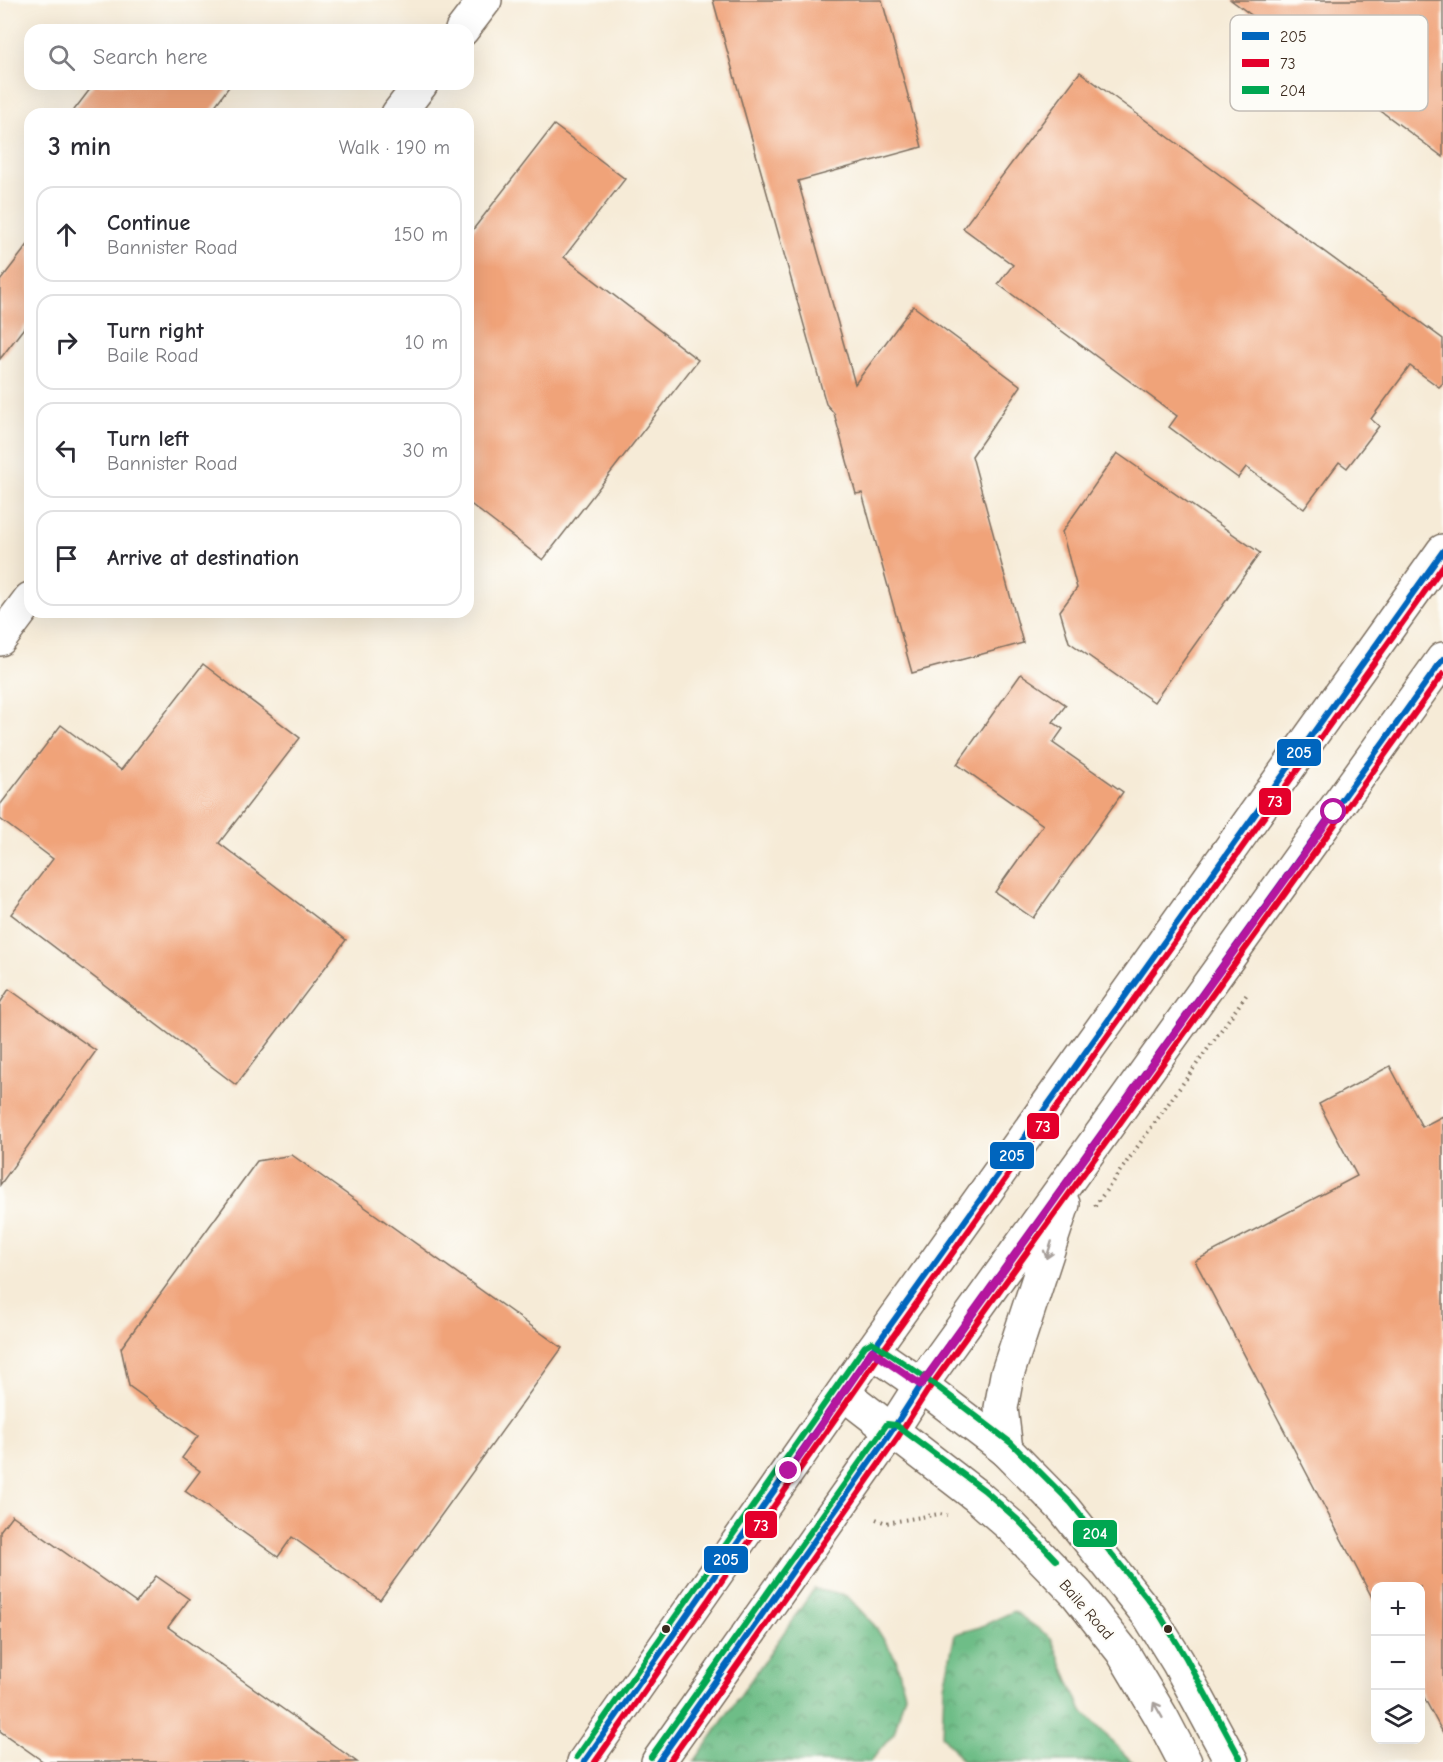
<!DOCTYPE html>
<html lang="en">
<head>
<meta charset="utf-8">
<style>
	:root { --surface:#fff; --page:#f2f2f3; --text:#2b2b33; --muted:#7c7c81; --line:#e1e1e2 }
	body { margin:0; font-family:"Comic Neue",sans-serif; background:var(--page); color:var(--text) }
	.controls { position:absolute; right:18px; bottom:18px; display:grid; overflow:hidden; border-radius:12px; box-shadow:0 6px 24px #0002 }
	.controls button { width:54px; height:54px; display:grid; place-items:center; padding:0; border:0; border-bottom:2px solid var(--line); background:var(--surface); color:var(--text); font:30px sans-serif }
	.stop { position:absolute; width:18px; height:18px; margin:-14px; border:4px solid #b5179e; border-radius:50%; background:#fff }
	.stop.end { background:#b5179e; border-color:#fff; box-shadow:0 2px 6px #0008 }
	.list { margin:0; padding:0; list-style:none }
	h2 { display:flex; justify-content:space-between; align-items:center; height:78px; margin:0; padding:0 24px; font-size:26px }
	h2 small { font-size:20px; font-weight:400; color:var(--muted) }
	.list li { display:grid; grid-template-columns:39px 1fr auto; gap:18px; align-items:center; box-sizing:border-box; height:96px; margin:0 12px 12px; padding:0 12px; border:2px solid var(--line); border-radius:18px }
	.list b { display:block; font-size:22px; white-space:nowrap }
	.list p { margin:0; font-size:20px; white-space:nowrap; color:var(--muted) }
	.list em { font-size:20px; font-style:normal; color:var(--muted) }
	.icon { flex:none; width:33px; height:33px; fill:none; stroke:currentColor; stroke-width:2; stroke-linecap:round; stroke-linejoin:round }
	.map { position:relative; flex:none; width:1443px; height:1762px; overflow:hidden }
	.search { position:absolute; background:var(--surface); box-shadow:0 6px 24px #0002; left:24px; top:24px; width:450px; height:66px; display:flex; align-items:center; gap:15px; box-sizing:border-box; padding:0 21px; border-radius:18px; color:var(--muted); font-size:22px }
	.panel { position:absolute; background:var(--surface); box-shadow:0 6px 24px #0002; left:24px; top:108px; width:450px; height:510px; border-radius:18px }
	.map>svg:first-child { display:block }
	.forest { fill:url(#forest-crowns); stroke:#547452; stroke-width:1.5 }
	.building { fill:#f0a379 }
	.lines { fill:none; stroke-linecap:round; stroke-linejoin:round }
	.minor-casing { stroke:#7c6e5f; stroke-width:36 }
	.major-casing { stroke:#7c6e5f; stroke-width:36 }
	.path { stroke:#7c6e5f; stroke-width:4; stroke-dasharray:1.5 4.5; stroke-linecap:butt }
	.minor { stroke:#fff; stroke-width:33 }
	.major { stroke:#fff; stroke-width:33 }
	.bus-1-casing { stroke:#fdfcf7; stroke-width:10 }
	.bus-2-casing { stroke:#fdfcf7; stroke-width:10 }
	.bus-3-casing { stroke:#fdfcf7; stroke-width:10 }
	.bus-1 { stroke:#0065bd; stroke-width:6 }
	.bus-2 { stroke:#e4002b; stroke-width:6 }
	.bus-3 { stroke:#00a651; stroke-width:6 }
	.oneway { stroke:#a79f9a }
	.route { stroke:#b5179e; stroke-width:8 }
	.bus-dot { fill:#3b2a1e; stroke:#fdfcf7; stroke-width:2 }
	.labels { text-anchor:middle; stroke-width:4.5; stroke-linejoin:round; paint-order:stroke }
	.street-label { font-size:16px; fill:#3b2a1e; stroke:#fdfcf7 }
	.key { fill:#fdfcf7; stroke:#c3bdb6; stroke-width:1.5 }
	.key-label { font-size:16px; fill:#3b2a1e }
	.line-badge { stroke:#fdfcf7; stroke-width:2 }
	.badge-label { font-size:16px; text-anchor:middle; font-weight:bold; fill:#fff }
</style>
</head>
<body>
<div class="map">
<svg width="1443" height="1762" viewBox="0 0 1443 1762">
	<defs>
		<pattern id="forest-crowns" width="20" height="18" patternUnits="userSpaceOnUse" patternTransform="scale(1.5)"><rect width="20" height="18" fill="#6ebd87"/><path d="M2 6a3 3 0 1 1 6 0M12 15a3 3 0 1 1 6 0" fill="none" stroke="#5c9a6e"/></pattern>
	</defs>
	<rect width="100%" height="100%" fill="#fdfcf7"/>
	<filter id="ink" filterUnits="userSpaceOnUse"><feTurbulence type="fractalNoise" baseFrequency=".0167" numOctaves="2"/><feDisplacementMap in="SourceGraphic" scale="12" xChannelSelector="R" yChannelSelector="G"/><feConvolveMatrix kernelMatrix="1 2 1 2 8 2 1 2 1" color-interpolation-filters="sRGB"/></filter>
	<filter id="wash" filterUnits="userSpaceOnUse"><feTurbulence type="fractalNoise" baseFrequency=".008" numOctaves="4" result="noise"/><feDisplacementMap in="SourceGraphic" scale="24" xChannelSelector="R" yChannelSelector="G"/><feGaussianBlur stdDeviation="1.35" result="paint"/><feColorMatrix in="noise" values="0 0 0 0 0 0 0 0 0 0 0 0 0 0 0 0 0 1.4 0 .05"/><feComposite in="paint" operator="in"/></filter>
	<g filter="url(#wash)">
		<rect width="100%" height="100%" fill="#f6ebd7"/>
		<path class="forest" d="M 814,1589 L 847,1596 L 875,1626 L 896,1659 L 905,1694 L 894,1733 L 870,1762 L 694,1762 Z
			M 1014,1611 L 1051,1638 L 1081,1709 L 1132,1762 L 963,1762 L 942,1735 L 944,1686 L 955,1634 L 980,1627 Z"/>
		<g id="blocks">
			<path class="building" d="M 713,0 L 882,0 L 922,147 L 798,181 L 855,384 L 913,306 L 1021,386 L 972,456 L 1023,643 L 912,673 L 862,493 L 856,494 L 834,413 L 826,404 Z
				M 1231,0 L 1443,0 L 1443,157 Z
				M 1080,72 L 1443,339 L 1443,383 L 1439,387 L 1410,366 L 1371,419 L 1379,426 L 1347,468 L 1339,462 L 1304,509 L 1246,467 L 1238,478 L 1169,427 L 1177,416 L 998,284 L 1013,265 L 963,228 Z
				M 94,84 L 231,84 L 209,114 L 71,114 Z
				M 554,125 L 625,179 L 564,257 L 698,360 L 543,560 L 468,502 L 468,236 Z
				M 30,242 L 30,320 L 0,359 L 0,281 Z
				M 1117,453 L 1260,553 L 1154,702 L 1069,642 L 1060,611 L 1077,588 L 1062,532 Z
				M 203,664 L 300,738 L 219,843 L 346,940 L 236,1085 L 11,914 L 53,859 L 0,819 L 0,805 L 61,725 L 121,770 Z
				M 1021,674 L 1066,705 L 1053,722 L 1063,729 L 1053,743 L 1123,792 L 1033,918 L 995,892 L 1043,825 L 957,764 Z
				M 9,989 L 96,1051 L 0,1185 L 0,1003 Z
				M 1390,1066 L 1422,1127 L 1443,1116 L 1443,1733 L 1420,1690 L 1420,1586 L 1376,1586 L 1376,1605 L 1195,1261 L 1357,1176 L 1319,1104 Z
				M 292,1155 L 562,1348 L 380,1600 L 292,1537 L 278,1557 L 185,1491 L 200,1471 L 182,1458 L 198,1436 L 129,1386 L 121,1348 L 257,1161 Z
				M 12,1515 L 136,1603 L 156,1576 L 189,1599 L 168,1627 L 357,1762 L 44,1762 L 0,1731 L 0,1531 Z"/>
		</g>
	</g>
	<g filter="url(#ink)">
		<use href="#blocks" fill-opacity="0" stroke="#7c6e5f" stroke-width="1.5"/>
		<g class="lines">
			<defs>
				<path id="minor" d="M 462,30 L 485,0
					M 398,114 L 421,84
					M 0,639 L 30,599
					M 872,1351 L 921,1385 L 1006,1450 L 1064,1509 L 1150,1617 L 1178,1662 L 1232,1762
					M 843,1393 L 978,1497 L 1011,1526 L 1077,1594 L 1122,1651 L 1162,1718 L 1185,1762"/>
				<path id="major" d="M 1006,1450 L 1001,1408 L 1007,1375 L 1063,1204
					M 584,1762 L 872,1351 L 1443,551
					M 658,1762 L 891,1432 L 921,1385 L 1443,659"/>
			</defs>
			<use href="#minor" class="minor-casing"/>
			<use href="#major" class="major-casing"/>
			<path class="path" d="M 1095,1206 L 1247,994
				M 876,1519 L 886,1523 L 939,1514 L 947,1515"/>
			<use href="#minor" class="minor"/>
			<use href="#major" class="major"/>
			<defs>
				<path id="bus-1" d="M 584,1762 L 872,1351 L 1443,551
					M 658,1762 L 891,1432 L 921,1385 L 1443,659"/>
				<path id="bus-2" d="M 595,1762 L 879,1356 L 1443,566
					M 669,1762 L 898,1437 L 928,1390 L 1443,674"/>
				<path id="bus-3" d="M 577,1757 L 865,1346 L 872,1342 L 926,1378 L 1011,1443 L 1071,1503 L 1158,1612 L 1186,1658 L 1240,1758
					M 651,1757 L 887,1424 L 896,1425 L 984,1490 L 1018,1520 L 1056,1560"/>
			</defs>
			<use href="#bus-1" class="bus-1-casing"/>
			<use href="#bus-2" class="bus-2-casing"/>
			<use href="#bus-3" class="bus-3-casing"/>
			<use href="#bus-1" class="bus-1"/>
			<use href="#bus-2" class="bus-2"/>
			<use href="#bus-3" class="bus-3"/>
		</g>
		<defs><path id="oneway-shaft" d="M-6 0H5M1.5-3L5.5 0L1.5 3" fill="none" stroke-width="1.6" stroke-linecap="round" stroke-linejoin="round" transform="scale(1.5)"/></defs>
		<g class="oneway">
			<use href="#oneway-shaft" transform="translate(1049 1250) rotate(108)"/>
			<use href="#oneway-shaft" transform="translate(1158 1710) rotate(-120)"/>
		</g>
	</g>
	<g class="lines" filter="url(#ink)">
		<path class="route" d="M 789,1471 L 872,1351 L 921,1385 L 1334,812"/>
	</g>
	<g class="bus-dot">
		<circle cx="666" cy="1629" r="5"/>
		<circle cx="1168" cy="1629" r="5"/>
	</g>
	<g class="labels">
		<g class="street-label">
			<text transform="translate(1087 1609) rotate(49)" y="6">Baile Road</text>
		</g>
	</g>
	<rect x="1230" y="15" width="198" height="96" rx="9" class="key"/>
	<rect x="1242" y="32" width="27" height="8" fill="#0065bd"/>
	<rect x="1242" y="59" width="27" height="8" fill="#e4002b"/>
	<rect x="1242" y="86" width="27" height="8" fill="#00a651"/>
	<g class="key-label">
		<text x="1280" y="42">205</text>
		<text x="1280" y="69">73</text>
		<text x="1280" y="96">204</text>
	</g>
	<g class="line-badge">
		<rect x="1276" y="738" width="46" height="29" rx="6" fill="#0065bd"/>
		<rect x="1258" y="787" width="34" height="29" rx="6" fill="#e4002b"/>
		<rect x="1026" y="1112" width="34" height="28" rx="6" fill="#e4002b"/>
		<rect x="989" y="1141" width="46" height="29" rx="6" fill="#0065bd"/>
		<rect x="744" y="1510" width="34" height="29" rx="6" fill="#e4002b"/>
		<rect x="1072" y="1519" width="46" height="29" rx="6" fill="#00a651"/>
		<rect x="703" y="1545" width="46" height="29" rx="6" fill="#0065bd"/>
	</g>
	<g class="badge-label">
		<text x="1299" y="758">205</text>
		<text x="1275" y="807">73</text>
		<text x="1043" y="1132">73</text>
		<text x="1012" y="1161">205</text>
		<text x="761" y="1531">73</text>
		<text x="1095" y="1539">204</text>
		<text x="726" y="1565">205</text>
	</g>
</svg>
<div class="controls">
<button>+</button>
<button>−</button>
<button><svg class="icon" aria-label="layers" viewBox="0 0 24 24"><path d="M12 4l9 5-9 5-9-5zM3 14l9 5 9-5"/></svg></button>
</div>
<div class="stop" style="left:1334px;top:812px"></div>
<div class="stop end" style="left:789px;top:1471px"></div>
<div class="search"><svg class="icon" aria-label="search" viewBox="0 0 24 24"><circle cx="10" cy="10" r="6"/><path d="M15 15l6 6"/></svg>Search here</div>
<section class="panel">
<h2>3 min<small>Walk · 190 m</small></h2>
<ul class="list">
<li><svg class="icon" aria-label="ahead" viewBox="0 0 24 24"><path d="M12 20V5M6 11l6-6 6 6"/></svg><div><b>Continue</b><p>Bannister Road</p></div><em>150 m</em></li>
<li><svg class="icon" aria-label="right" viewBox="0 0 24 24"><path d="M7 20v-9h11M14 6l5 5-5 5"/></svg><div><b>Turn right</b><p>Baile Road</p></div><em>10 m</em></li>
<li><svg class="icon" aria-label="left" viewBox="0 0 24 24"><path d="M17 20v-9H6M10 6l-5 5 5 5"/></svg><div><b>Turn left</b><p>Bannister Road</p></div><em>30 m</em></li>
<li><svg class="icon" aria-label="arrive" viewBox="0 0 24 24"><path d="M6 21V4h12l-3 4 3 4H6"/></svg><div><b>Arrive at destination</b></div></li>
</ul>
</section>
</div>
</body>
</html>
